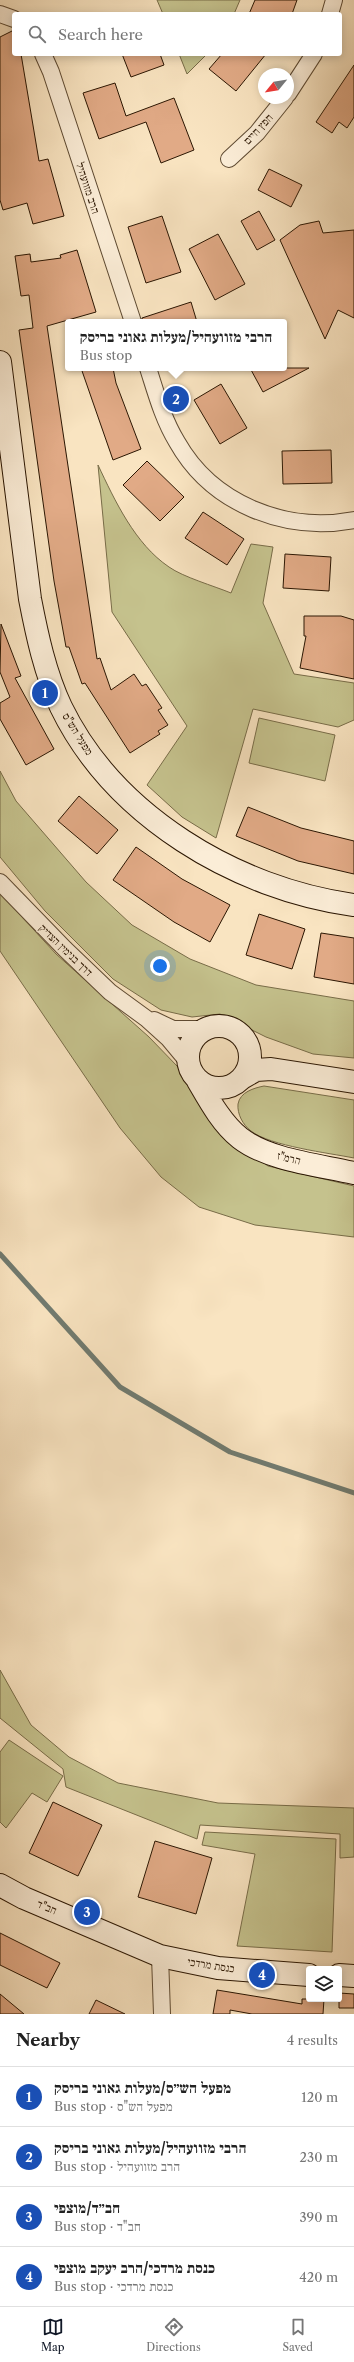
<!DOCTYPE html>
<html lang="en">
<head>
<meta charset="utf-8">
<style>
	:root { --surface:#fff; --page:#f6f6f6; --text:#222; --muted:#767676; --line:#e0e0e0; --accent:#111827 }
	body { margin:0; font-family:"Libre Caslon Text","Frank Ruhl Libre",serif; background:var(--page); color:var(--text) }
	.controls { position:absolute; right:12px; bottom:12px; display:grid; overflow:hidden; border-radius:4px; box-shadow:0 2px 10px #0003 }
	.controls button { width:36px; height:36px; display:grid; place-items:center; padding:0; border:0; border-bottom:1px solid var(--line); background:var(--surface); color:var(--text); font:20px sans-serif }
	.compass { position:absolute; left:258px; top:68px; width:36px; height:36px; border-radius:50%; background:var(--surface); box-shadow:0 2px 10px #0003; rotate:240deg }
	.you { position:absolute; left:160px; top:966px; width:14px; height:14px; margin:-10px; border:3px solid #fff; border-radius:50%; background:#1a73e8; box-shadow:0 0 0 6px #1a73e833 }
	.badge { display:grid; place-items:center; width:26px; height:26px; border-radius:50%; background:var(--accent); color:#fff; font-size:13px; font-weight:700 }
	.pin { position:absolute; translate:-50% -50%; border:2px solid #fff; box-shadow:0 1px 4px #0006 }
	.popup { position:absolute; left:65px; top:319px; width:222px; height:52px; box-sizing:border-box; display:grid; place-content:center; border-radius:4px; background:var(--surface); filter:drop-shadow(0 1px 3px #0005); font-size:13px; white-space:nowrap; color:var(--muted) }
	.popup b { font-size:15px; color:var(--text) }
	.popup::after { content:''; position:absolute; left:50%; top:100%; margin-left:-8px; border:8px solid transparent; border-top-color:var(--surface) }
	.list { margin:0; padding:0; list-style:none }
	h2 { display:flex; justify-content:space-between; align-items:center; height:52px; margin:0; padding:0 16px; font-size:17px }
	h2 small { font-size:13px; font-weight:400; color:var(--muted) }
	.list li { display:grid; grid-template-columns:26px 1fr auto; gap:12px; align-items:center; box-sizing:border-box; height:60px; padding:0 16px; border-top:1px solid var(--line) }
	.list b { display:block; font-size:15px; white-space:nowrap }
	.list p { margin:0; font-size:13px; white-space:nowrap; color:var(--muted) }
	.list em { font-size:13px; font-style:normal; color:var(--muted) }
	.icon { flex:none; width:22px; height:22px; fill:none; stroke:currentColor; stroke-width:2; stroke-linecap:round; stroke-linejoin:round }
	.map { position:relative; flex:none; width:354px; height:2014px; overflow:hidden }
	.search { position:absolute; background:var(--surface); box-shadow:0 2px 10px #0003; left:12px; right:12px; top:12px; height:44px; display:flex; align-items:center; gap:10px; box-sizing:border-box; padding:0 14px; border-radius:4px; color:var(--muted); font-size:15px }
	.sheet { height:292px; background:var(--surface) }
	nav { display:flex; justify-content:space-around; align-items:center; box-sizing:border-box; height:56px; border-top:1px solid var(--line); background:var(--surface); font-size:11px; color:var(--muted) }
	nav a { display:grid; justify-items:center; gap:2px }
	nav .on { color:var(--accent) }
	.map>svg:first-child { display:block }
	.green { fill:#c5c28d; stroke:#786c48 }
	.lines { fill:none; stroke-linecap:round; stroke-linejoin:round }
	.stream { stroke:#717b70; stroke-width:5 }
	.building { fill:#e1aa86; stroke:#2b1602 }
	.street-casing { stroke:#5e4a32; stroke-width:18 }
	.secondary-casing { stroke:#2b1602; stroke-width:24 }
	.street { stroke:#fbedd7; stroke-width:16 }
	.secondary { stroke:#fbedd7; stroke-width:22 }
	.labels { text-anchor:middle; stroke-width:3; stroke-linejoin:round; paint-order:stroke }
	.street-label { font-size:11px; fill:#2b1602; stroke:#fbedd7 }
</style>
</head>
<body>
<div class="map">
<svg width="354" height="2014" viewBox="0 0 354 2014">
	<rect width="100%" height="100%" fill="#f9e4c1"/>
	<filter id="stains"><feTurbulence type="fractalNoise" baseFrequency=".005" numOctaves="4"/><feColorMatrix values="0 0 0 0 .2 0 0 0 0 .09 0 0 0 0 .02 0 0 0 .5 -.17"/></filter>
	<radialGradient id="worn" r=".72"><stop offset=".6" stop-color="#630" stop-opacity="0"/><stop offset="1" stop-color="#630" stop-opacity=".3"/></radialGradient>
	<path class="green" d="M 157,0 L 240,0 L 234,14 L 163,14 Z
		M 179,54 L 207,54 L 187,74 Z
		M 98,465 C 115,501 135,544 169,567 C 183,577 214,586 231,593 L 251,544 L 273,547 L 263,603 L 294,674 L 354,683 L 354,720 L 338,727 L 253,709 L 216,838 L 182,817 L 147,785 L 187,726 L 112,612 Z
		M 259,718 L 335,735 L 325,781 L 249,763 Z
		M 0,771 L 16,801 L 86,882 L 132,925 L 190,959 L 256,985 L 354,1001 L 354,1058 L 313,1054 L 266,1037 L 220,1014 L 192,1017 L 161,1010 L 113,979 L 45,911 L 0,857 Z
		M 0,893 L 56,954 L 149,1037 L 178,1067 L 205,1108 L 231,1139 L 268,1166 L 354,1186 L 354,1237 L 255,1225 L 199,1207 L 161,1177 L 120,1128 L 0,951 Z
		M 264,1086 L 354,1100 L 354,1158 C 329,1153 270,1146 251,1131 C 243,1125 237,1114 238,1104 C 240,1092 254,1088 264,1086 Z
		M 0,1670 L 31,1725 L 69,1757 L 118,1783 L 218,1803 L 354,1808 L 354,1857 L 340,1858 L 340,1834 L 200,1825 L 197,1839 L 66,1787 L 63,1769 L 0,1718 Z
		M 9,1740 L 63,1776 L 47,1802 L 32,1793 L 6,1828 L 0,1822 L 0,1752 Z
		M 205,1832 L 336,1839 L 332,1952 L 237,1946 L 255,1854 L 202,1845 Z"/>
	<g class="lines">
		<path class="stream" d="M 0,1254 L 120,1387 L 230,1452 L 354,1493"/>
	</g>
	<path class="building" d="M 255,0 L 297,0 L 292,14 L 249,14 Z
		M 14,30 L 14,54 L 21,54 L 39,161 L 48,159 L 64,216 L 33,224 L 27,203 L 3,210 L 0,200 L 0,37 Z
		M 122,54 L 160,54 L 164,65 L 131,77 Z
		M 222,54 L 266,54 L 236,91 L 209,69 Z
		M 354,65 L 354,117 L 347,128 L 339,122 L 332,133 L 316,122 Z
		M 115,83 L 126,116 L 174,98 L 194,150 L 161,163 L 146,122 L 99,139 L 83,93 Z
		M 269,169 L 302,185 L 291,207 L 258,190 Z
		M 259,211 L 275,240 L 257,250 L 241,221 Z
		M 162,216 L 181,272 L 146,283 L 128,227 Z
		M 319,221 L 323,233 L 354,230 L 354,318 L 338,310 L 325,339 L 280,240 L 300,225 Z
		M 218,234 L 245,284 L 215,300 L 189,249 Z
		M 77,250 L 96,312 L 47,326 L 97,659 L 100,658 L 111,690 L 134,674 L 142,686 L 146,684 L 162,708 L 158,710 L 168,725 L 158,731 L 160,734 L 130,753 L 85,683 L 82,684 L 69,647 L 66,647 L 54,581 L 19,330 L 33,328 L 29,295 L 21,296 L 15,256 L 30,254 L 31,262 L 61,258 L 60,255 Z
		M 191,302 L 197,322 L 142,322 L 142,318 Z
		M 81,368 L 113,368 L 116,383 L 141,449 L 113,460 Z
		M 250,368 L 309,368 L 263,392 Z
		M 221,384 L 247,428 L 220,444 L 194,400 Z
		M 331,450 L 332,483 L 283,484 L 282,451 Z
		M 147,461 L 184,497 L 160,521 L 123,485 Z
		M 203,512 L 244,539 L 227,565 L 185,538 Z
		M 285,554 L 331,557 L 329,591 L 283,588 Z
		M 304,616 L 341,616 L 354,620 L 354,679 L 300,668 L 306,636 L 304,636 Z
		M 1,624 L 21,676 L 15,678 L 54,749 L 26,765 L 0,719 L 0,703 L 10,697 L 0,672 Z
		M 79,796 L 118,830 L 97,854 L 58,821 Z
		M 248,807 L 301,828 L 354,841 L 354,874 L 298,861 L 236,836 Z
		M 136,847 L 182,879 L 230,905 L 210,942 L 174,922 L 113,880 Z
		M 259,914 L 305,929 L 292,969 L 246,955 Z
		M 321,933 L 354,938 L 354,984 L 314,977 Z
		M 53,1802 L 102,1825 L 78,1876 L 29,1853 Z
		M 155,1841 L 212,1858 L 196,1914 L 138,1897 Z
		M 0,1933 L 60,1963 L 47,1988 L 0,1965 Z
		M 217,1990 L 302,2004 L 302,1999 L 324,1999 L 323,2014 L 252,2014 L 230,2010 L 230,2014 L 213,2014 Z
		M 339,1993 L 354,1994 L 354,2008 L 339,2008 Z
		M 0,1994 L 24,2014 L 0,2014 Z
		M 96,2000 L 125,2014 L 89,2014 Z"/>
	<g class="lines">
		<defs>
			<path id="street" d="M 0,14 L 14,19
				M 330,14 L 334,0
				M 43,54 L 51,72 L 133,322
				M 288,94 L 314,54
				M 229,159 L 257,133 L 285,98
				M 148,368 C 156,393 163,419 177,442 C 212,504 285,533 354,520
				M 0,882 L 65,949 L 110,992 L 147,1019 L 168,1038 L 188,1062
				M 154,1020 L 173,1029 L 205,1029
				M 160,1956 L 162,2014"/>
			<path id="secondary" d="M 0,362 L 30,599 C 37,635 45,673 61,707 C 114,816 236,889 354,905
				M188 1057a31 31 0 1 1 62 0a31 31 0 1 1-62 0Z
				M 242,1078 L 256,1070 L 271,1069 L 354,1082
				M 198,1081 C 209,1100 222,1124 240,1138 C 268,1160 319,1165 354,1173
				M 0,1885 L 24,1898 L 160,1956 L 218,1968 L 309,1975
				M 339,1975 L 354,1976"/>
		</defs>
		<use href="#street" class="street-casing"/>
		<use href="#secondary" class="secondary-casing"/>
		<use href="#street" class="street"/>
		<use href="#secondary" class="secondary"/>
	</g>
	<g class="labels">
		<g class="street-label">
			<text transform="translate(258 129) rotate(-47)" y="4">חפץ חיים</text>
			<text transform="translate(88 188) rotate(72)" y="4">הרב מזוועהיל</text>
			<text transform="translate(78 734) rotate(58)" y="4">מפעל הש"ס</text>
			<text transform="translate(66 950) rotate(44)" y="4">דרך בנימין הצדיק</text>
			<text transform="translate(289 1158) rotate(14)" y="4">הרמ"ז</text>
			<text transform="translate(47 1907) rotate(23)" y="4">חב"ד</text>
			<text transform="translate(211 1965) rotate(9)" y="4">כנסת מרדכי</text>
		</g>
	</g>
	<rect width="100%" height="100%" filter="url(#stains)"/>
	<rect width="100%" height="100%" fill="url(#worn)"/>
</svg>
<div class="controls">
<button><svg class="icon" aria-label="layers" viewBox="0 0 24 24"><path d="M12 4l9 5-9 5-9-5zM3 14l9 5 9-5"/></svg></button>
</div>
<svg class="compass" viewBox="-18 -18 36 36"><path d="M0-13l5 13h-10z" fill="#e53935"/><path d="M0 13l5-13h-10z" fill="#767676"/></svg>
<div class="you"></div>
<div class="pin badge" style="left:45px;top:693px;background:#1a4fb4">1</div>
<div class="pin badge" style="left:176px;top:399px;background:#1a4fb4">2</div>
<div class="popup"><b>הרבי מזוועהיל/מעלות גאוני בריסק</b>Bus stop</div>
<div class="pin badge" style="left:87px;top:1912px;background:#1a4fb4">3</div>
<div class="pin badge" style="left:262px;top:1975px;background:#1a4fb4">4</div>
<div class="search"><svg class="icon" aria-label="search" viewBox="0 0 24 24"><circle cx="10" cy="10" r="6"/><path d="M15 15l6 6"/></svg>Search here</div>
</div>
<section class="sheet">
<h2>Nearby<small>4 results</small></h2>
<ul class="list">
<li><span class="badge" style="background:#1a4fb4">1</span><div><b>מפעל הש״ס/מעלות גאוני בריסק</b><p>Bus stop · מפעל הש&quot;ס</p></div><em>120 m</em></li>
<li><span class="badge" style="background:#1a4fb4">2</span><div><b>הרבי מזוועהיל/מעלות גאוני בריסק</b><p>Bus stop · הרב מזוועהיל</p></div><em>230 m</em></li>
<li><span class="badge" style="background:#1a4fb4">3</span><div><b>חב״ד/מוצפי</b><p>Bus stop · חב&quot;ד</p></div><em>390 m</em></li>
<li><span class="badge" style="background:#1a4fb4">4</span><div><b>כנסת מרדכי/הרב יעקב מוצפי</b><p>Bus stop · כנסת מרדכי</p></div><em>420 m</em></li>
</ul>
</section>
<nav>
<a class="on"><svg class="icon" aria-label="map" viewBox="0 0 24 24"><path d="M3 6l6-2 6 2 6-2v14l-6 2-6-2-6 2zM9 4v14M15 6v14"/></svg>Map</a>
<a><svg class="icon" aria-label="directions" viewBox="0 0 24 24"><path d="M12 3l9 9-9 9-9-9zM9 14v-3h6M13 9l2 2-2 2"/></svg>Directions</a>
<a><svg class="icon" aria-label="saved" viewBox="0 0 24 24"><path d="M7 4h10v16l-5-4-5 4z"/></svg>Saved</a>
</nav>
</body>
</html>
